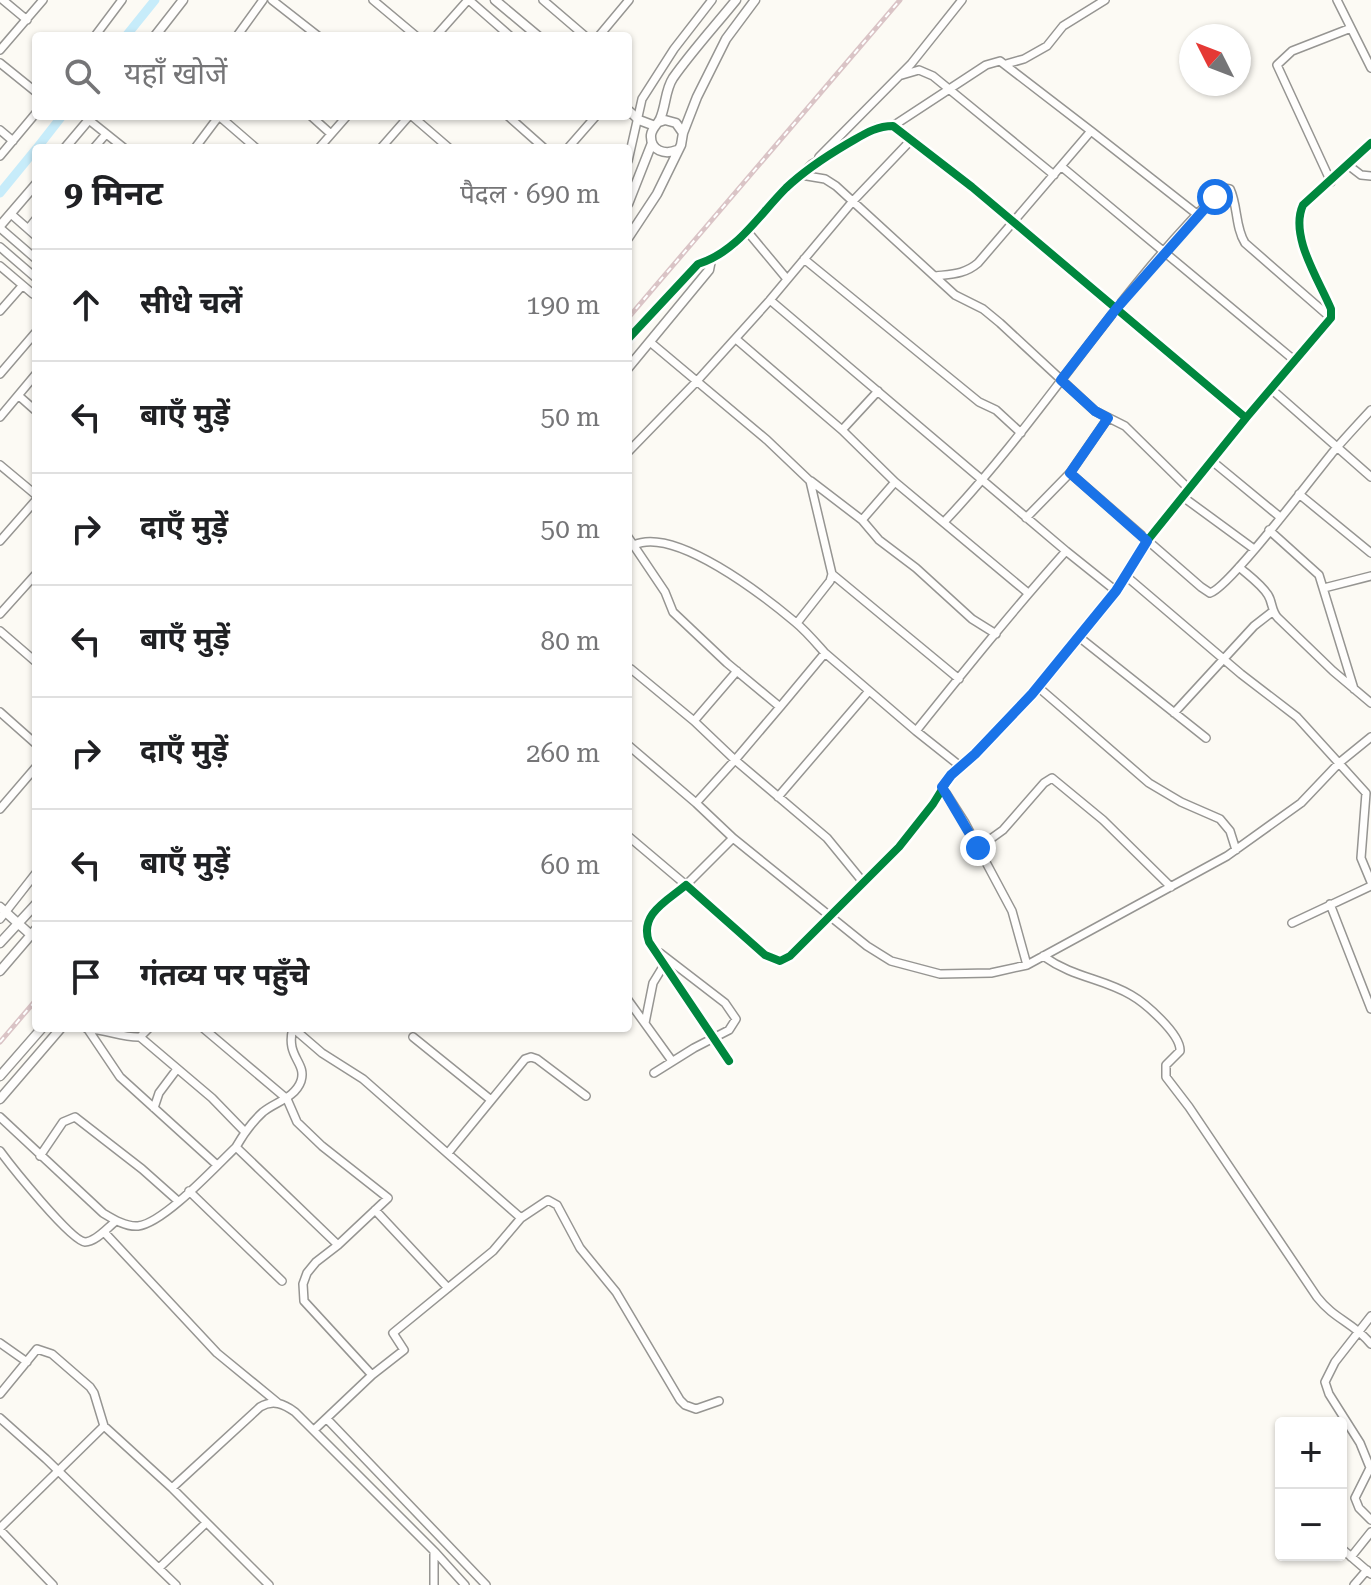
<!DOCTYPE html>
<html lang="hi">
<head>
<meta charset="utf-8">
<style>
	:root { --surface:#fff; --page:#f2f2f2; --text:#202124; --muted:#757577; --line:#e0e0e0 }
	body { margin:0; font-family:"Roboto Serif","Noto Sans Devanagari",serif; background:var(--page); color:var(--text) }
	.controls { position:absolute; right:24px; bottom:24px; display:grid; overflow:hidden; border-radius:8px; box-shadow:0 2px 6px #0004 }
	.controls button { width:72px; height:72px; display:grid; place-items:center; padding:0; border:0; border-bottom:2px solid var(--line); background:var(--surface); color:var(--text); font:40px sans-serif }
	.compass { position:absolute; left:1179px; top:24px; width:72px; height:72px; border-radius:50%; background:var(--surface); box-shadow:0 2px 6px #0004; rotate:312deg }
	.stop { position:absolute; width:24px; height:24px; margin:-18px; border:6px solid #1a73e8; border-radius:50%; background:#fff }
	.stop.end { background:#1a73e8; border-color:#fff; box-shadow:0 2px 8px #0008 }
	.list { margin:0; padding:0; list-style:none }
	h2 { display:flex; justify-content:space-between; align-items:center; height:104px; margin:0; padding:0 32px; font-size:34px }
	h2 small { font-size:26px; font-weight:400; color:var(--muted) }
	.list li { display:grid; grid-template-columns:52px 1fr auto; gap:24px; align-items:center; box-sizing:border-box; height:112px; padding:0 32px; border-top:2px solid var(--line) }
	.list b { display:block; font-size:30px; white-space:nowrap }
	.list em { font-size:26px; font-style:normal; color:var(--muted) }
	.icon { flex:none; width:44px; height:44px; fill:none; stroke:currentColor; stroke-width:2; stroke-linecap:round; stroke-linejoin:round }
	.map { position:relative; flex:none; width:1371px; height:1585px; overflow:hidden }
	.search { position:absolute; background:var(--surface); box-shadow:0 2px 6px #0004; left:32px; top:32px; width:600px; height:88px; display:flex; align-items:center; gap:20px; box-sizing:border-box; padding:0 28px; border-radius:8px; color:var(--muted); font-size:30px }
	.panel { position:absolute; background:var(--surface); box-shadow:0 2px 6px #0004; left:32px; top:144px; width:600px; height:888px; border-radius:8px }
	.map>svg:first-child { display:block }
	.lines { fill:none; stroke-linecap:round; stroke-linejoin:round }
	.canal { stroke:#c7ecfa; stroke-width:9 }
	.minor-casing { stroke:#969592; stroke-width:10 }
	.tertiary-casing { stroke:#969592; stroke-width:11 }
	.minor { stroke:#fffefd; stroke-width:7 }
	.tertiary { stroke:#fffefd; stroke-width:8 }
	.rail-casing { stroke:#dac4c6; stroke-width:5 }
	.rail { stroke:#fff; stroke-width:2; stroke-dasharray:6; stroke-linecap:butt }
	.cycleway-casing { stroke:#fff; stroke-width:13 }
	.cycleway { stroke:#00873e; stroke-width:8 }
	.route { stroke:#1a73e8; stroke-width:10 }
</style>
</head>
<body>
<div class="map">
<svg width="1371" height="1585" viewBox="0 0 1371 1585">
	<rect width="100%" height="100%" fill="#fcfaf4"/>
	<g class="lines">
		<path class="canal" d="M 126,36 L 155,0
			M 37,148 L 62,116
			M 0,193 L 36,149"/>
		<defs>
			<path id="minor" d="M 3,0 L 27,20
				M 272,0 L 318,36
				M 373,0 L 416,36
				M 469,0 L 510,36
				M 543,0 L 585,36
				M 1337,0 L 1371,68
				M 95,36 L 122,0
				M 237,36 L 263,0
				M 436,36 L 468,0
				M 599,36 L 629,0
				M 0,50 L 43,0
				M 0,63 L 36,92
				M 1006,64 L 1024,59 L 1047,46 L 1063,26 L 1105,0
				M 902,75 L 919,70 L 933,76 L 1054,175
				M 219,116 L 256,148
				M 311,116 L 331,134
				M 412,116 L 449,148
				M 508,116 L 544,148
				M 89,120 L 124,148
				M 893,126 L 986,65 L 1000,61 L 1091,131
				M 0,130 L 13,141
				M 94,148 L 106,134
				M 195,148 L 219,116
				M 319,148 L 347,116
				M 381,148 L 409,116
				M 568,148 L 596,116
				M 0,156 L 36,113
				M 819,157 L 911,64 L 962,0
				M 628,161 L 642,99 L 674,49 L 712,0
				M 1348,165 L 1361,175 L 1371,176
				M 1062,167 L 1294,360
				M 801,175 L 825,179 L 836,186 L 955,295 L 983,309 L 1000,323 L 1095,411 L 1125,426 L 1189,489
				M 1331,182 L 1277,65 L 1292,51 L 1351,28
				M 11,214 L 36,236
				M 0,228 L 36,259
				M 28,229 L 36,219
				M 747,231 L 787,279
				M 0,247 L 36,278
				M 804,259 L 979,402 L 996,410 L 1021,433
				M 711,260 L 734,245 L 787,188 L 812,164 L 877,127 L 893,126 L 972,187 L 1246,418 L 1331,318 L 1331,309 C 1319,280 1289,236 1303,205 L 1371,143
				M 0,266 L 33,294 L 36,291
				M 936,276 C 953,274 965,274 978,263 L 1091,131 L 1198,215
				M 770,300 L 853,201 L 912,139
				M 0,311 L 22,286
				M 736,339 L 842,430 L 895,482 L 1028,593
				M 650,342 L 767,440 L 810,481 L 832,574 L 830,581 L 797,623
				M 0,374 L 36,332
				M 1270,388 L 1371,477
				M 19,396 L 36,411
				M 0,417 L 36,374
				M 842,430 L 878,391
				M 628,452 L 697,381 L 770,300 L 1066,551 C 1014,609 965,670 916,731 L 825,653
				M 1212,461 L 1280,517
				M 0,465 L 36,495
				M 1070,473 L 1201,587 L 1210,593 C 1229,588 1314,475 1333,452 C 1345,438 1358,424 1371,410
				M 811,481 L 862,520 L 879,540 L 916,568 L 972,619 L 996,634
				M 1299,494 L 1371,553
				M 1183,497 L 1254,549
				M 1026,518 L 1070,473 L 1108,418
				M 862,520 L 895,482
				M 944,522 C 1044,417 1118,289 1223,188 L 1230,189 C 1238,206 1235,227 1245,243 L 1331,318
				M 1269,530 L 1319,575 L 1354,689
				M 628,537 L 665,592 L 673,612 L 727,663 L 780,707 L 825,653 C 816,643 806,631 795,622 C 764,596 675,526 634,545
				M 0,541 L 36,500
				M 1066,551 L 1116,591
				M 1239,567 C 1248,575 1261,584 1268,595 C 1273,603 1271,611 1278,618 L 1333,671 L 1371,703
				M 832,574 L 959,679
				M 1126,576 L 1241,674 L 1297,717 L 1366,793 L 1361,858 L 1371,882
				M 1324,588 L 1371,576
				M 0,614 L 36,574
				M 0,631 L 36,662
				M 1079,637 L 1206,738
				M 628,673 L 631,669 L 694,721 L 737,671
				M 1038,687 L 1149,783 L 1181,802 L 1220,819 L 1230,831 L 1236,850
				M 0,712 L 36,744
				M 1174,713 L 1254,626 L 1272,612
				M 694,721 L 735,760 L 780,707
				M 916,731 L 960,766
				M 628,745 L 696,803 L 735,760 L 827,838 L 863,882
				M 942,787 L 965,823 L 1012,911 L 1027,965
				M 778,797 L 869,691
				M 0,809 L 36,767
				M 628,836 L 686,885 L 733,838 L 696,803
				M 733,838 L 867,946 L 891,961 L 940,974 L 991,973 L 1027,965 L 1227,856 L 1301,803 L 1339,763 L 1371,737
				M 978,848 L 1003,830 L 1044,783 L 1052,778 L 1103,820 L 1171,887
				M 1330,904 L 1371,1009
				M 0,919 L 36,873
				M 1292,923 L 1371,886
				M 1043,956 C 1074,978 1102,978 1131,995 C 1145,1003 1181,1034 1180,1051 L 1166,1065 L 1166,1077 L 1189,1107 L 1317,1297 C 1335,1320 1353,1322 1371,1344
				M 628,1000 L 672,1061
				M 645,1023 L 653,983 L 664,965
				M 87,1028 L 120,1077 L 217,1165
				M 203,1028 L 287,1099 L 297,1122 L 322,1146 L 388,1198 L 338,1245
				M 293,1028 C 285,1057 307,1062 301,1081 C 295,1098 275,1102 263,1112 C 252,1122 244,1133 236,1147 L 338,1245 L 316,1262 L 307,1273 L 303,1284 L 304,1301 L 372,1375 L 314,1430
				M 293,1028 L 322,1053 L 363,1079 L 521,1218 L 493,1251 L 393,1333 L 404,1350 L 372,1375
				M 87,1029 C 105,1029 123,1038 140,1037 L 149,1028
				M 140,1037 L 212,1098 L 245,1132
				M 413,1037 L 491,1100
				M 729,1061 L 649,942 C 639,914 667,901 686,885 L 765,955 L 780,961 L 790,956 L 899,847 L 933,804 L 951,775 L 975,754 L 1032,694 L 1119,587 L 1147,541 L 1246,418
				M 654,1073 L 694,1048 L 729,1030 L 736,1019 L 725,1003 L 660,953
				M 154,1108 L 159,1093 L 177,1069
				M 0,1117 L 103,1213 C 113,1219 126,1227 138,1226 C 164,1223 216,1166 236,1147
				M 0,1151 C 11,1166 71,1241 85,1242 C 96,1242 108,1227 116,1221
				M 448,1153 L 525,1059 L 531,1057 L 537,1059 L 586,1096
				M 40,1156 L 63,1122 L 75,1117 L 142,1169 L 178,1201
				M 189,1191 L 282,1281
				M 375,1210 L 448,1288
				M 521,1218 L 548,1200 L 557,1205 L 580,1248 L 616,1292 L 680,1400 L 685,1405 L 696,1409 L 719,1401
				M 104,1232 L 217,1353 L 278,1403
				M 1371,1316 L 1335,1362 L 1325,1382 L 1329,1394 L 1360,1443 L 1371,1470
				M 0,1343 L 27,1362
				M 0,1394 L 37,1349 L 52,1354 L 90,1387 L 94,1393 L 104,1426
				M 0,1418 L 46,1459 L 176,1585
				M 327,1419 L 486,1585
				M 1370,1468 L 1355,1498 L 1359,1508 L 1371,1520
				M 172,1488 L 260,1407 C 273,1399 284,1404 295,1412 L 436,1553 L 465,1585
				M 0,1528 L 104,1426 L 172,1488 L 269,1585
				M 0,1530 L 53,1585
				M 1341,1548 L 1371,1574
				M 1351,1557 L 1371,1532
				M 159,1568 L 206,1523
				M 434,1585 L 434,1552
				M 1354,1585 L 1367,1570"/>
			<path id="tertiary" d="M 495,0 L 538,36
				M 155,36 L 183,0
				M 628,110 L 639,120 L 655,126
				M 659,122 L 665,120 L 676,123 L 683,133
				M 65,148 L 92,116
				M 677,150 C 665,155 650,151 651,135 C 652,128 657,125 660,119 C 666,106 665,90 673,78 C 692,51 715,26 736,0
				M 628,204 L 652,143
				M 0,226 L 36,184
				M 628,238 L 657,194 L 681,145 L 683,133 L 697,97 L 726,39 L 755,0
				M 628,339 L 698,264 L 711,260
				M 628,368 L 709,270 L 711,260
				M 0,907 L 31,935
				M 0,943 L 36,904
				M 0,971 L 36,929
				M 0,1076 L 42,1028
				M 0,1099 L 61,1028"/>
		</defs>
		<use href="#minor" class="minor-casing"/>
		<use href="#tertiary" class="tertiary-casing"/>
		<use href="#minor" class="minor"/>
		<use href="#tertiary" class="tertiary"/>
		<defs>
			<path id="rail" d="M 628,318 L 900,0
				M 0,1042 L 36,1000"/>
		</defs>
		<use href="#rail" class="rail-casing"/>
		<use href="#rail" class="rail"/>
		<defs>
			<path id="cycleway" d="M 628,339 L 698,264 C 737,252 758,216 786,188 C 805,170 825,157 847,144 C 863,135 875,126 893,126 L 972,187 L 1246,418 L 1331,318 L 1331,309 C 1319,280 1289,236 1303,205 L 1371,143
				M 729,1061 L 649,942 C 639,914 667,901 686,885 L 765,955 L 780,961 L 790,956 L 899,847 L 933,804 L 951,775 L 975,754 L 1032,694 L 1119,587 L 1147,541 L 1246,418"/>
		</defs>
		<use href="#cycleway" class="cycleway-casing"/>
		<use href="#cycleway" class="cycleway"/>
	</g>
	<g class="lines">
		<path class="route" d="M 978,848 L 942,787 L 951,775 L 975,754 L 1032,694 L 1116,591 L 1147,541 L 1070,473 L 1108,418 L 1095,411 L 1061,380 L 1116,309 L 1215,197"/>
	</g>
</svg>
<div class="controls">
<button>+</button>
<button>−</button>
</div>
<svg class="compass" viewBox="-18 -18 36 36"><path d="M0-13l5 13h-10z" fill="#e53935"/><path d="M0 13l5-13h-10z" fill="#757577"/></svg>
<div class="stop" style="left:1215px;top:197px"></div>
<div class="stop end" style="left:978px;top:848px"></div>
<div class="search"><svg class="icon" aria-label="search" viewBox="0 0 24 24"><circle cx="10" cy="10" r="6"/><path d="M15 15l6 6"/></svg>यहाँ खोजें</div>
<section class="panel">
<h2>9 मिनट<small>पैदल · 690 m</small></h2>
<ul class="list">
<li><svg class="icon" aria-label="ahead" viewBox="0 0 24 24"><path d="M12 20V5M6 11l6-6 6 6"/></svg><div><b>सीधे चलें</b></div><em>190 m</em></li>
<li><svg class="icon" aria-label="left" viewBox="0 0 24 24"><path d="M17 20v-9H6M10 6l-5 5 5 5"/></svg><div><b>बाएँ मुड़ें</b></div><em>50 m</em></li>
<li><svg class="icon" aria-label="right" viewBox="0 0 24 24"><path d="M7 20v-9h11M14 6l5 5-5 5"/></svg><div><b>दाएँ मुड़ें</b></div><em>50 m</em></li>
<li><svg class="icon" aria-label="left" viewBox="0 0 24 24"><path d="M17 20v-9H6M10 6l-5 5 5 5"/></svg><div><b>बाएँ मुड़ें</b></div><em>80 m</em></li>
<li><svg class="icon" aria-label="right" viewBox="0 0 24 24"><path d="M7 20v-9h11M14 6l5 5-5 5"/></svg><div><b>दाएँ मुड़ें</b></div><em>260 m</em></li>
<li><svg class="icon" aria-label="left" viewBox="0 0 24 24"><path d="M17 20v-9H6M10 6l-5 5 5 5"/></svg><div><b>बाएँ मुड़ें</b></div><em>60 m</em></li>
<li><svg class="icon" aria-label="arrive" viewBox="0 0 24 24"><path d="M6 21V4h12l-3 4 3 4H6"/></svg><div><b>गंतव्य पर पहुँचे</b></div></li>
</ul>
</section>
</div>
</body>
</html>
